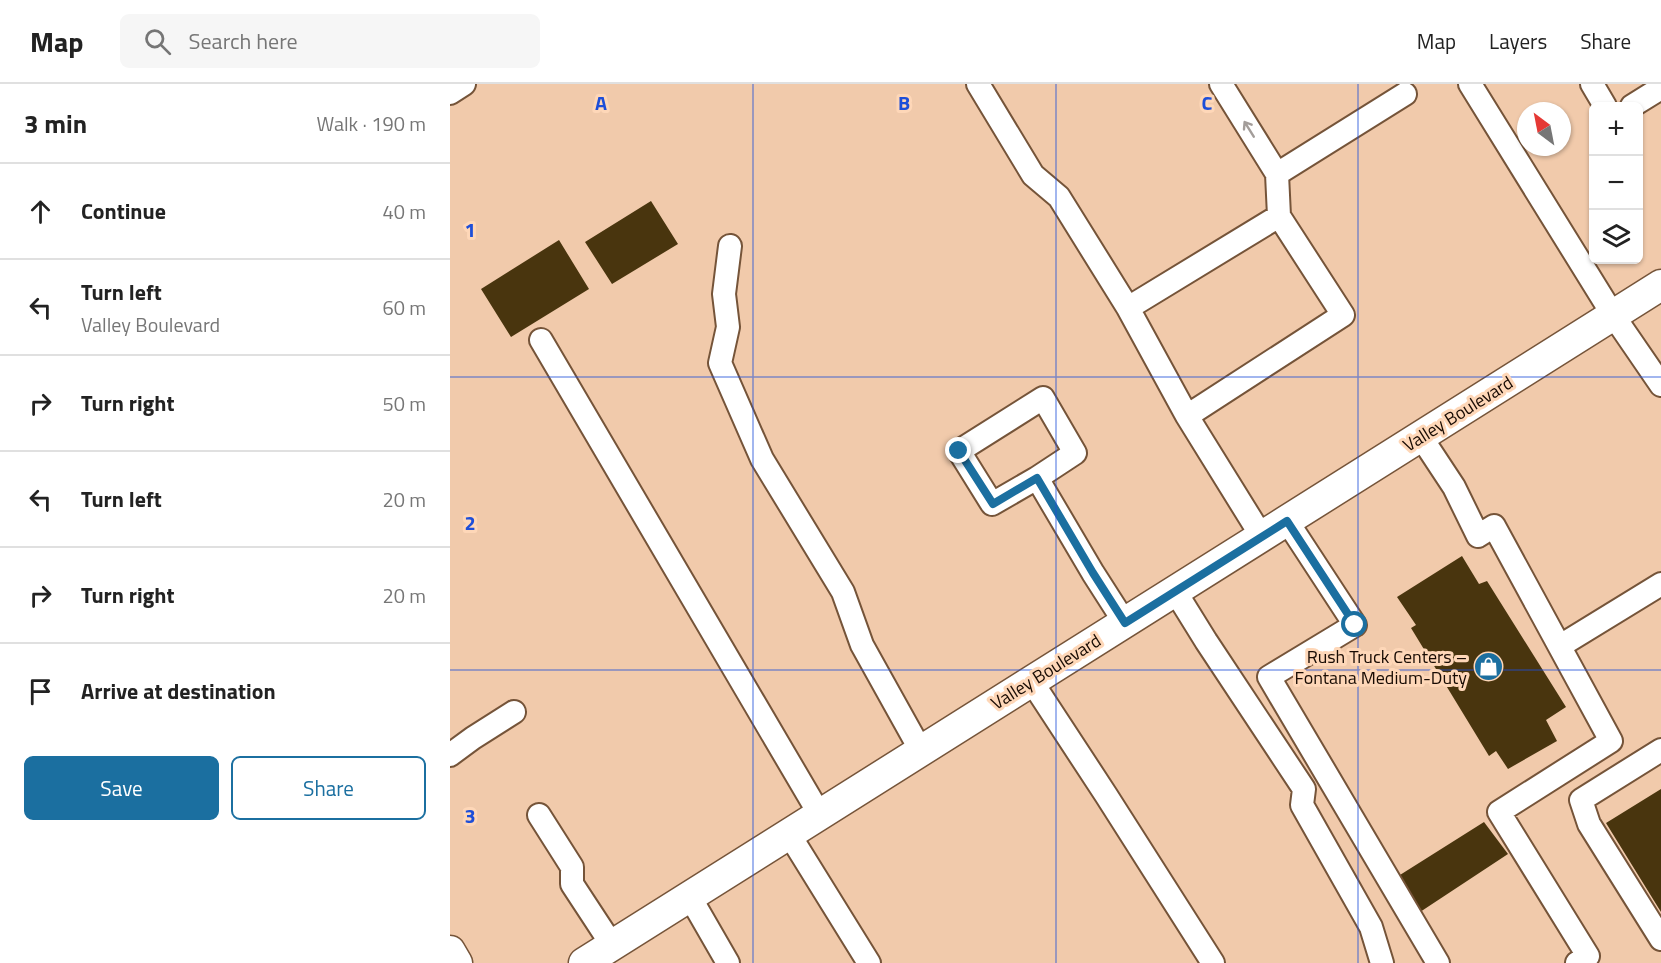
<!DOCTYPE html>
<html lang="en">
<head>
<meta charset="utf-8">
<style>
	:root { --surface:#fff; --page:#f6f6f6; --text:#222; --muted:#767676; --line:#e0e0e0; --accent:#1b6fa0 }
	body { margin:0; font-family:"Titillium Web",sans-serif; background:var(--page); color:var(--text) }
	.controls { position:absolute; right:18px; top:18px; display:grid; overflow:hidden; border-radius:9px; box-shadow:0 2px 4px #0004 }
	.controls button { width:54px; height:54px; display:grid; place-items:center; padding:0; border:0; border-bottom:2px solid var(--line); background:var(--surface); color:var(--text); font:30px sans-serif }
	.compass { position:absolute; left:1067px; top:18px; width:54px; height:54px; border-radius:50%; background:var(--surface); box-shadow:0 2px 4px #0004; rotate:328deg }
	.stop { position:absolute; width:18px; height:18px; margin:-14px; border:4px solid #1b6fa0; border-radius:50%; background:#fff }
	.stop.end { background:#1b6fa0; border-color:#fff; box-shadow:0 2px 6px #0008 }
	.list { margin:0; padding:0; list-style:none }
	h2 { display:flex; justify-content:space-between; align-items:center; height:78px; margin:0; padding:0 24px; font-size:26px }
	h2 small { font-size:20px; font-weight:400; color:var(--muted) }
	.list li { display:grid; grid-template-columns:39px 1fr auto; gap:18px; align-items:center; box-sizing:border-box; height:96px; padding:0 24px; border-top:2px solid var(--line) }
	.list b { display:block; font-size:22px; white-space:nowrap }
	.list p { margin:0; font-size:20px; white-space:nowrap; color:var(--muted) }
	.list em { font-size:20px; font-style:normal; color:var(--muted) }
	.actions { display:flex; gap:12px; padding:18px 24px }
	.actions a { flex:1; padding:14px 0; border:2px solid var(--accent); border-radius:9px; text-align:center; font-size:21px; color:var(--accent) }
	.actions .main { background:var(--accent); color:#fff }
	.icon { flex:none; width:33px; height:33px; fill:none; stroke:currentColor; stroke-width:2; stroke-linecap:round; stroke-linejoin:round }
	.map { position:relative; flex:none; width:1211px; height:879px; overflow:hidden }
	header { display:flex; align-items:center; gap:36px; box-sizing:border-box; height:84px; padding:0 30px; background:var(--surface); border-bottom:2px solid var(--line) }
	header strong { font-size:28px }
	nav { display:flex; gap:33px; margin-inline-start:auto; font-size:21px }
	.search { width:420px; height:54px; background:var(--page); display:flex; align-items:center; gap:15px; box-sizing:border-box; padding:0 21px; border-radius:9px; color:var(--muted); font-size:22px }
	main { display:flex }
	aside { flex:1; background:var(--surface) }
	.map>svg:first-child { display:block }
	.building { fill:#49350e }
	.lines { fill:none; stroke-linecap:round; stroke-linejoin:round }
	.minor-casing { stroke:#755439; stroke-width:26 }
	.major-casing { stroke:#755439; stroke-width:33 }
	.minor { stroke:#fff; stroke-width:22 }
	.major { stroke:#fff; stroke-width:30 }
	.oneway { stroke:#a39d9a }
	.route { stroke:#1b6fa0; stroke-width:8 }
	.grid { fill:none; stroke:#1d4ed8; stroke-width:1.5; stroke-opacity:0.55 }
	.labels { text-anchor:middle; stroke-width:6; stroke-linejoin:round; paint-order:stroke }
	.street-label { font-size:18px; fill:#180b03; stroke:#fed7b8 }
	.poi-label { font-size:18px; fill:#180b03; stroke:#fed7b8; text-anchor:end }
	.grid-label { font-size:20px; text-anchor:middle; font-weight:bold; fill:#1d4ed8; stroke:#fed7b8; stroke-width:6; stroke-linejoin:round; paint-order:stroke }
</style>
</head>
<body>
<header>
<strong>Map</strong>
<div class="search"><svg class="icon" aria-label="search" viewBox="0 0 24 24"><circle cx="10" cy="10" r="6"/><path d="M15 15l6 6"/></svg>Search here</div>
<nav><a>Map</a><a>Layers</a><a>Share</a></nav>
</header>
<main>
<aside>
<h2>3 min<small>Walk · 190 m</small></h2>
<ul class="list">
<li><svg class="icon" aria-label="ahead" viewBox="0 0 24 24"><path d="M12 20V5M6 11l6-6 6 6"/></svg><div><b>Continue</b></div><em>40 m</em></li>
<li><svg class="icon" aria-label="left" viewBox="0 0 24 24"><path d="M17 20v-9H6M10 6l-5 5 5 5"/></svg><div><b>Turn left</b><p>Valley Boulevard</p></div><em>60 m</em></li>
<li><svg class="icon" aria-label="right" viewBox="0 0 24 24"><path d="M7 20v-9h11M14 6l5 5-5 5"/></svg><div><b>Turn right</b></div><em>50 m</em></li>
<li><svg class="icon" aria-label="left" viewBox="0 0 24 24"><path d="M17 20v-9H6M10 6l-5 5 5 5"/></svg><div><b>Turn left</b></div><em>20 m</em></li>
<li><svg class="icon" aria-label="right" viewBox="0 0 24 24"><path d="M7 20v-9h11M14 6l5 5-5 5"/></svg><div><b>Turn right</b></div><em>20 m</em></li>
<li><svg class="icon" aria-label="arrive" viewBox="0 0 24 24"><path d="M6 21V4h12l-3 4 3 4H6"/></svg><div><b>Arrive at destination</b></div></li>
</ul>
<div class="actions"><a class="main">Save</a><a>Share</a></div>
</aside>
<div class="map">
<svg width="1211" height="879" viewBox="0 0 1211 879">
	<rect width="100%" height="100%" fill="#f1caab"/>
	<path class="building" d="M 201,117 L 228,160 L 162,200 L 135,158 Z
		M 109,156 L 139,205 L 61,253 L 31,205 Z
		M 1012,472 L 1029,500 L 1037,497 L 1116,623 L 1096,636 L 1107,657 L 1058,685 L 1046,667 L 1039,672 L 961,544 L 966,541 L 947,513 Z
		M 1211,705 L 1211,828 L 1156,739 Z
		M 1034,738 L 1058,770 L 967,830 L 942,796 Z"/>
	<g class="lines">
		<defs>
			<path id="minor" d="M 528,0 L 583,91 L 609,113 L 678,224
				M 771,0 L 827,90 L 829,132
				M 1020,0 L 1163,231 L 1211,301
				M 1142,0 L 1155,22
				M 0,9 L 14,0
				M 1182,22 L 1211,4
				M 827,90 L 955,10
				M 280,162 L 274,210 L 278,243 L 270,279 L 312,375 L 393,508 L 412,561 L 471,667
				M 91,256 L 370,731
				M 737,332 L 893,231 L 829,132 L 678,224 L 737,332 L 812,453
				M 971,353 L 1004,403 L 1028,452 L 1044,442 L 1161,657 L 1049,728 L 1138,872 L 1127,879
				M 587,394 L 542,420 L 509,367 L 593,314 L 625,369 L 587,394 L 643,489 L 675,539
				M 837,437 L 905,541 L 819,593 L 988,879
				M 725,507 L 756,557 L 854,705 L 852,721 L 921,843 L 932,879
				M 1110,562 L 1211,500
				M 582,598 L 656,711 L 763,879
				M 1211,666 L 1131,716 L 1139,740 L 1211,855
				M 0,671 L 23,654 L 64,628
				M 89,731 L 122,783 L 122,800 L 162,861
				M 339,750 L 419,879
				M 240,813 L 278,879"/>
			<path id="major" d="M 0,867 L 7,879
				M 134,879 L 1211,201"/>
		</defs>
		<use href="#minor" class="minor-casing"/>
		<use href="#major" class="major-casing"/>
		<use href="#minor" class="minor"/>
		<use href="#major" class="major"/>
	</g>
	<defs><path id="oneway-shaft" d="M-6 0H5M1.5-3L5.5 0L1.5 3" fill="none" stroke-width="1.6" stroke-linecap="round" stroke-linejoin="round" transform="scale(1.5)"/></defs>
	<use class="oneway" href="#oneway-shaft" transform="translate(799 45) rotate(-122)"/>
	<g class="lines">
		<path class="route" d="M 509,367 L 543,420 L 587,394 L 643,489 L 675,539 L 837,437 L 905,541"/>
	</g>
	<path class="grid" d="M 303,0 L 303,879M 606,0 L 606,879M 908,0 L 908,879M 0,293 L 1211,293M 0,586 L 1211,586"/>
	<defs>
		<symbol id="shop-disc" viewBox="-11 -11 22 22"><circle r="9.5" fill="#1b6fa0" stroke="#fed7b8"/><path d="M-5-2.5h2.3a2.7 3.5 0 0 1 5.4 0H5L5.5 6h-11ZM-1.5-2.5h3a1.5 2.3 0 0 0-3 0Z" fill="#fff"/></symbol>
	</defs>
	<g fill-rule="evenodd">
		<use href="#shop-disc" x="1022" y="566" width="33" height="33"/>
	</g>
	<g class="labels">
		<g class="street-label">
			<text transform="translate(1008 330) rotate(-32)" y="6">Valley Boulevard</text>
			<text transform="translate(596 588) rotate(-32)" y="6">Valley Boulevard</text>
		</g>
		<g class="poi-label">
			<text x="1017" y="579">Rush Truck Centers –<tspan x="1017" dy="21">Fontana Medium-Duty</tspan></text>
		</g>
	</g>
	<g class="grid-label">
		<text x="151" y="26">A</text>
		<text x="454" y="26">B</text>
		<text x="757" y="26">C</text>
		<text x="20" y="153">1</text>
		<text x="20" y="446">2</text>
		<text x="20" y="739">3</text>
	</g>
</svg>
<div class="controls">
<button>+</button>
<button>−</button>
<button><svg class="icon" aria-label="layers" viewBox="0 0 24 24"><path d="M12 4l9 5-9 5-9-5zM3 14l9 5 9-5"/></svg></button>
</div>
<svg class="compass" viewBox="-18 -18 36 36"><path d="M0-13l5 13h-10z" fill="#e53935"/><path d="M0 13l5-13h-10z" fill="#767676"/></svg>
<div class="stop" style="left:905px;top:541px"></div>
<div class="stop end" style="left:509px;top:367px"></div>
</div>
</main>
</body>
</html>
